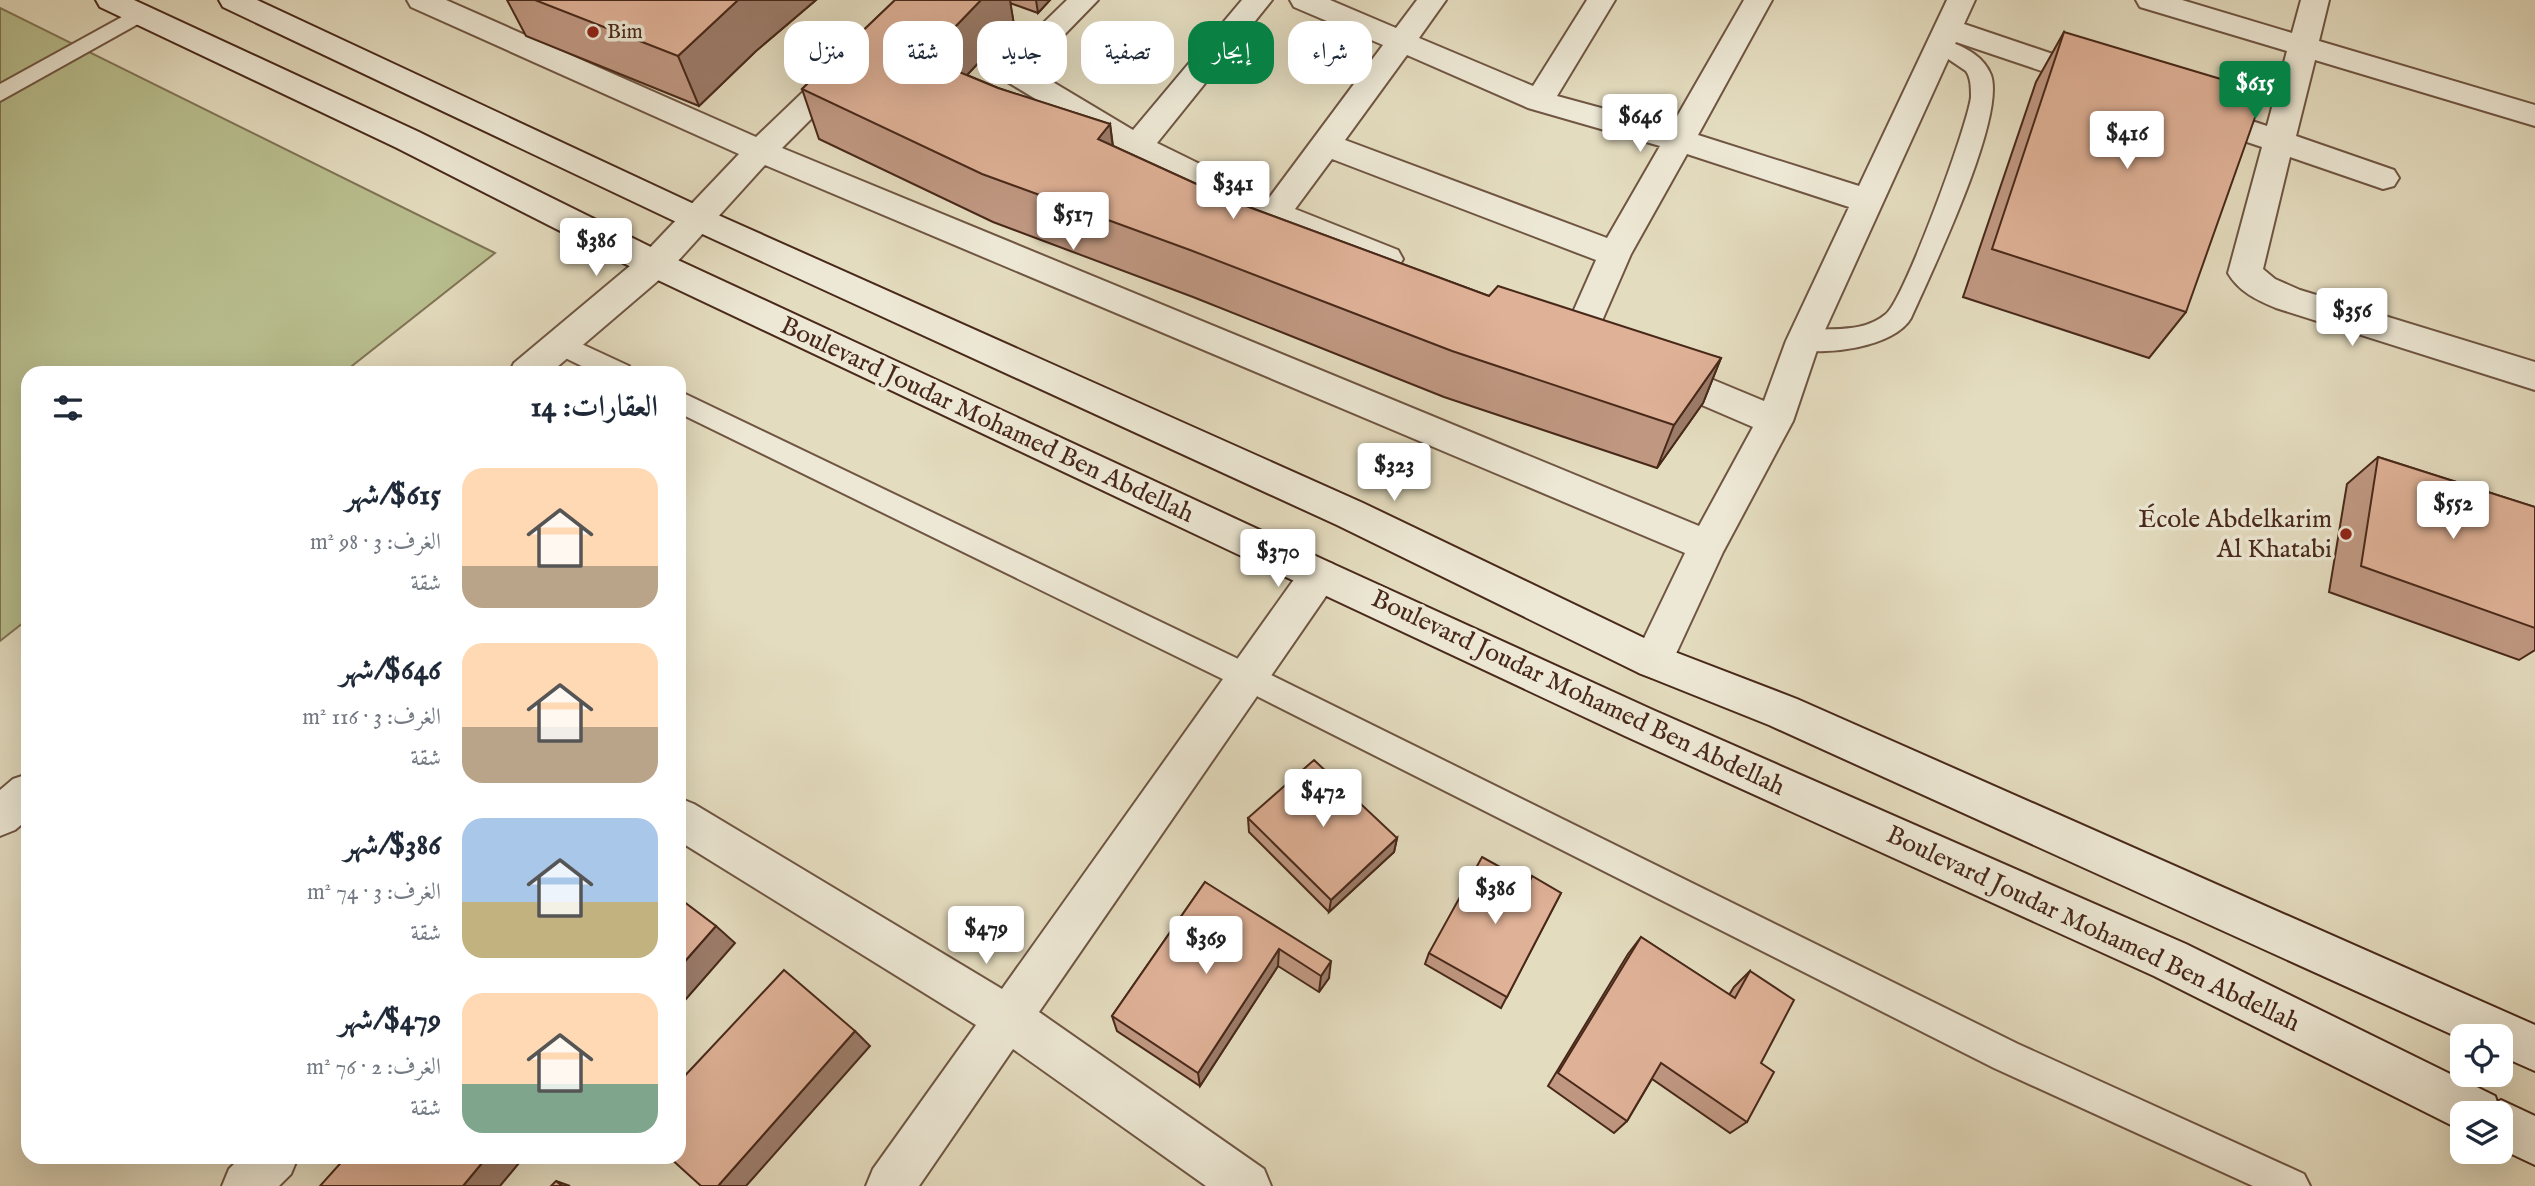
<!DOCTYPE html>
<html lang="ar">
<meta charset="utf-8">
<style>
body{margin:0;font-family:"IM FELL English",Amiri,serif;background:#f6f6f7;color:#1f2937;direction:rtl;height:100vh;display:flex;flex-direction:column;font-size:26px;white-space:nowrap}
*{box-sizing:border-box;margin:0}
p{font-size:23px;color:#747a83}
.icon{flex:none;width:38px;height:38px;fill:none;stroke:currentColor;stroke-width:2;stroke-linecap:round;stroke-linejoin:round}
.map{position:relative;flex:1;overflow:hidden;direction:ltr}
.sheet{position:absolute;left:21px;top:366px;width:665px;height:798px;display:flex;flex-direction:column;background:#fff;border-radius:21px;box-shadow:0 7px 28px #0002;direction:rtl}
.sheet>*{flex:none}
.banner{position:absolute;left:707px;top:21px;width:665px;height:63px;direction:rtl;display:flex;gap:14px}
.tools{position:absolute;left:2450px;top:1024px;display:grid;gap:14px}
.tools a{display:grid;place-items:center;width:63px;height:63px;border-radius:14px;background:#fff;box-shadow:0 7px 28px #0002;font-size:35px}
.price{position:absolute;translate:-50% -60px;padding:0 16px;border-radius:7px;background:#fff;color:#222;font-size:23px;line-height:46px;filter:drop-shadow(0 2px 4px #0008)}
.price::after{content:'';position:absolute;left:50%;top:42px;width:21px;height:16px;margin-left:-10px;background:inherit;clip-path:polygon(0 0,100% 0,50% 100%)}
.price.active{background:#0b8043;color:#fff}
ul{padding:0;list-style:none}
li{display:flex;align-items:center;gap:21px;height:175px;padding:0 28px}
li span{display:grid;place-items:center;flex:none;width:196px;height:140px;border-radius:21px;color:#555}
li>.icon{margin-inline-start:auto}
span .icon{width:84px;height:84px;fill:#fffc;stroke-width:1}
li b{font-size:30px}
h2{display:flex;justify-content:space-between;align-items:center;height:84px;padding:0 28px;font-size:30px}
.pill{padding:0 24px;border-radius:21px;background:#fff;box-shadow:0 7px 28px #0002;font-size:24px;line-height:63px}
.pill.active{background:#0b8043;color:#fff}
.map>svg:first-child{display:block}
.green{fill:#b9bf8f;stroke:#807454;stroke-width:2}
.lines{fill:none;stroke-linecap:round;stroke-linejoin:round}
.lane-casing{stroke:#6f5542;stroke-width:4}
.street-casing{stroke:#6f5542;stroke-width:4}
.secondary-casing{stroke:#482819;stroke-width:4}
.lane{fill:#ede8d5;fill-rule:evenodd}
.street{fill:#ede8d5;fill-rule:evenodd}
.secondary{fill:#ede8d5;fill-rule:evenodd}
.wall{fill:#c09882;stroke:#482819;stroke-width:2}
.shaded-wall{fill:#9c7c6a;stroke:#482819;stroke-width:2}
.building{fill:#dfb197;stroke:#482819;stroke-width:2}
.poi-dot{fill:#8f2418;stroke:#ede8d5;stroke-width:2.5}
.labels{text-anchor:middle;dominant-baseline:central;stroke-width:7;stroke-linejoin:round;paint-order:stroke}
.far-poi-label{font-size:21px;fill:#482819;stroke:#ede8d5;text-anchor:start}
.street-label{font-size:26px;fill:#482819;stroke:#ede8d5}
.poi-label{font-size:26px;fill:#482819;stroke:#ede8d5;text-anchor:end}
</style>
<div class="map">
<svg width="2535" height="1186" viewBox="0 0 2535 1186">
<rect width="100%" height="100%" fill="#e4dcbf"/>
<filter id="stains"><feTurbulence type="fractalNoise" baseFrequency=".00286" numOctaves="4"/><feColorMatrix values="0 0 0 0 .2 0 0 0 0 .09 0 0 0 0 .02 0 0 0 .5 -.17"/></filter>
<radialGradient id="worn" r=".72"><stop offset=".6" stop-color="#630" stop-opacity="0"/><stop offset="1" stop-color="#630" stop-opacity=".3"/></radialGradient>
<polygon class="green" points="0,8 495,253 343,373 28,373 28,619 0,641"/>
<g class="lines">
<g class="lane-casing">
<g id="lane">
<polygon points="140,7 151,14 147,19 0,101 0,84"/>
<path d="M 1940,39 C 1959,44 1983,54 1991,75 C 2006,118 1931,273 1911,318 C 1895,347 1823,357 1794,348 L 1790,341 L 1794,334 C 1825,324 1858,337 1886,314 C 1904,300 1968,125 1971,97 C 1971,88 1971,78 1966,71 L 1929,46 Z"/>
<polygon points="560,334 629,366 633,373 596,373 551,351 547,344 551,337"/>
<polygon points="679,391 1257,668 2018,1044 2304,1174 2310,1186 2253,1186 1994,1068 1237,686 679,413"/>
</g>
</g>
<g class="street-casing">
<g id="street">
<path d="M 407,0 L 446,0 L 756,137 L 899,0 L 930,0 L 782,148 L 1699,526 L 1753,427 L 1646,381 L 1641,371 L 1646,361 L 1658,357 L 1764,401 L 1786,341 L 1849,207 L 1687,154 L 1631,254 L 1591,346 L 1579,350 L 1567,346 L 1562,337 L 1596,260 L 1332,159 L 1295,209 L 1398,250 L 1403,259 L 1398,268 L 1386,271 L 1374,268 L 1263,222 L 1126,154 L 1001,78 L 997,71 L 1001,64 L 1067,0 L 1098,0 L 1031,69 L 1133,130 L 1242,0 L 1272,0 L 1157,143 L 1269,198 L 1383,45 L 1294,7 L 1290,0 L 1330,0 L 1396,28 L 1417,0 L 1446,0 L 1419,38 L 1533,86 L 1587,0 L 1615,0 L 1557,96 L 1671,127 L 1744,0 L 1772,0 L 1698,135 L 1859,186 L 1947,0 L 1975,0 L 1964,24 L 2106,72 L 2110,79 L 2106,86 L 2095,89 L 1956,42 L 1820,341 L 1793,421 L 1723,552 L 1667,673 L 1653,678 L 1639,673 L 1633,661 L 1685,553 L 765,165 L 667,273 L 550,373 L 509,373 L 514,363 L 643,255 L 739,154 L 411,7 ZM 1407,55 L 1528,108 L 1660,146 L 1607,238 L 1345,140 Z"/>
<path d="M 2136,0 L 2182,0 L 2292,33 L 2301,0 L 2329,0 L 2319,41 L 2535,105 L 2535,126 L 2315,60 L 2296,136 L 2394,170 L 2399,178 L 2394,186 L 2383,189 L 2290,157 L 2263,269 L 2275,279 L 2300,290 L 2535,362 L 2535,390 L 2276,308 C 2257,300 2239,292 2228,273 L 2262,147 L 2244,141 L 2240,133 L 2244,125 L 2255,122 L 2267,126 L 2287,51 L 2140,7 Z"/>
<polygon points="1319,559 1333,564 1338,575 1333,586 1039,1012 1264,1169 1271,1186 1206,1186 1013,1049 919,1186 866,1186 873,1169 976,1025 679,841 679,798 694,804 1002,989 1305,564"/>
<polygon points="28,774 28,819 15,830 0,836 0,790 13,779"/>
<polygon points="241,1157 298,1157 291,1174 279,1186 222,1186 229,1169"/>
</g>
</g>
<g class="secondary-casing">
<g id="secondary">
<polygon points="96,0 134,0 419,132 667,255 1333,564 1653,710 2186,944 2495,1096 2497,1102 2501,1100 2535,1116 2535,1165 2501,1149 2501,1113 2462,1113 2461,1130 2154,976 1625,736 1305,586 643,273 397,148 100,7"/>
<polygon points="219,0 257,0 709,211 1363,503 1667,649 1797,699 2535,1025 2535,1071 2501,1056 2501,1036 2462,1036 2462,1039 1769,725 1639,673 1337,525 687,227 223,7"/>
</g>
</g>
<use href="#lane" class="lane"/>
<use href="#street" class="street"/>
<use href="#secondary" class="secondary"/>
</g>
<g class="wall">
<polygon points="507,0 816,0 756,51 699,106 526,36"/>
<polygon points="895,0 1050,0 1038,13 1010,3 1014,25 967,75 998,88 1110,124 1113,146 1238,203 1489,296 1721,358 1703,403 1657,468 1444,397 1193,297 993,222 819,139 802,89"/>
<polygon points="2064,32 2186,312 2149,358 1963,297 2036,82"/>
<polygon points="2378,457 2535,507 2535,650 2519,660 2329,592 2347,484"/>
<polygon points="1248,818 1397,838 1394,852 1329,912 1249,832"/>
<polygon points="1205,882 1329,978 1319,992 1278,966 1200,1086 1117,1031 1112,1016"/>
<polygon points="1529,883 1561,893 1501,1008 1425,964 1429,953"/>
<polygon points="1641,937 1729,995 1734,987 1750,971 1761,1063 1747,1122 1730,1133 1652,1079 1627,1121 1614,1133 1548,1086 1628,954"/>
</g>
<g class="shaded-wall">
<polygon points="738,0 816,0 756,51 699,106 678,56"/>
<polygon points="981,0 1010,0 1014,25 937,107 925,58"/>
<polygon points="1036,0 1050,0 1038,13"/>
<polygon points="1110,124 1116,173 1098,139"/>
<polygon points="1721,358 1703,403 1657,468 1674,425"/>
<polygon points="1397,838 1394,852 1329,912 1331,900"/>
<polygon points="716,926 735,943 679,1007 679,968"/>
<polygon points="1279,949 1278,966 1200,1086 1198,1073"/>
<polygon points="1331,961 1329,978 1319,992 1321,976"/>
<polygon points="855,1031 870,1046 746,1186 718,1186"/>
<polygon points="487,1157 524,1157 500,1186 463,1186"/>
<polygon points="556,1181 570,1186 562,1186"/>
</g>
<g class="building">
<polygon points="535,0 738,0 678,56"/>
<polygon points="895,0 981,0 925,58 998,88 1110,124 1098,139 1238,203 1489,296 1498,286 1721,358 1674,425 1452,351 1190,250 982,174 802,89"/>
<polygon points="2064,32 2264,92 2186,312 1992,249"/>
<polygon points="2378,457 2535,507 2535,628 2361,566"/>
<polygon points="1314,760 1397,838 1331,900 1248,818"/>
<polygon points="1482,857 1529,883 1532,876 1561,893 1507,997 1429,953"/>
<polygon points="1205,882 1331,961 1321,976 1279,949 1198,1073 1112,1016"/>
<polygon points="679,898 716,926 679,968"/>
<polygon points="1641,937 1735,998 1750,971 1794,1000 1761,1063 1774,1072 1747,1122 1661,1063 1627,1121 1558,1073"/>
<polygon points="784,970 855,1031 718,1186 701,1186 669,1157 679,1157 679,1082"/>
<polygon points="346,1157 487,1157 463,1186 320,1186"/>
<polygon points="556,1181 562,1186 551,1186"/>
</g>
<g class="poi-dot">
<circle cx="593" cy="32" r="7"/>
<circle cx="2346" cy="534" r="7"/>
</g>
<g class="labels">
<g class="far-poi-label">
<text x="607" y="32">Bim</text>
</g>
<g class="street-label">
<text transform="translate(987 420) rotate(25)">Boulevard Joudar Mohamed Ben Abdellah</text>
<text transform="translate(1578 693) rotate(25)">Boulevard Joudar Mohamed Ben Abdellah</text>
<text transform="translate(2093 929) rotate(25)">Boulevard Joudar Mohamed Ben Abdellah</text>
</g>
<g class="poi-label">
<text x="2332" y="519">École Abdelkarim<tspan x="2332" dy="30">Al Khatabi</tspan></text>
</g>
</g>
<rect width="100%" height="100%" filter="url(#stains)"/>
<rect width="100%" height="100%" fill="url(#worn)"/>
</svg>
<div class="tools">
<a><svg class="icon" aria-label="locate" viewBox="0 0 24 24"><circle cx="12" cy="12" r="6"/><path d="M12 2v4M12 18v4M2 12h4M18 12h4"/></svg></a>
<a><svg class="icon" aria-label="layers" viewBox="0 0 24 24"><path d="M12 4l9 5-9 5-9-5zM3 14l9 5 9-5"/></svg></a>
</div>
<b class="price active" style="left:2255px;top:121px">$615</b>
<b class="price" style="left:1640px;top:154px">$646</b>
<b class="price" style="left:2127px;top:171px">$416</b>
<b class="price" style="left:1233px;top:221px">$341</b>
<b class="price" style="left:1073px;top:252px">$517</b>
<b class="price" style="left:596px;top:278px">$386</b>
<b class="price" style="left:2352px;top:348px">$356</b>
<b class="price" style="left:1394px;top:503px">$323</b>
<b class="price" style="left:2453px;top:541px">$552</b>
<b class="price" style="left:1278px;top:589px">$370</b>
<b class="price" style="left:1323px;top:829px">$472</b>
<b class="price" style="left:1495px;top:926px">$386</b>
<b class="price" style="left:986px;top:966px">$479</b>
<b class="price" style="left:1206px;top:976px">$369</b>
<div class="banner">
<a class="pill">شراء</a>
<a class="pill active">إيجار</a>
<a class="pill">تصفية</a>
<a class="pill">جديد</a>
<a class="pill">شقة</a>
<a class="pill">منزل</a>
</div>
<section class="sheet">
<h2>العقارات: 14<svg class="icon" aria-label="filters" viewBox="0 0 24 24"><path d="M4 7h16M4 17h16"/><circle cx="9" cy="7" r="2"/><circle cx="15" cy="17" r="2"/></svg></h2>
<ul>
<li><span style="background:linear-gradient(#ffd9b3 70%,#b9a48a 0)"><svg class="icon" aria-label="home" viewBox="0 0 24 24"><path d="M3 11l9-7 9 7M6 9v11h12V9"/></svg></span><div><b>$615/شهر</b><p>الغرف: 3 · 98 m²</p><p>شقة</p></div></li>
<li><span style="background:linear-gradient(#ffd9b3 60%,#b9a48a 0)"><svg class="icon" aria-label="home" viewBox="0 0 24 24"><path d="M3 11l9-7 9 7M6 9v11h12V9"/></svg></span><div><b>$646/شهر</b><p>الغرف: 3 · 116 m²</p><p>شقة</p></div></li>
<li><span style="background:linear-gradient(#a9c7e8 60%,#c2b280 0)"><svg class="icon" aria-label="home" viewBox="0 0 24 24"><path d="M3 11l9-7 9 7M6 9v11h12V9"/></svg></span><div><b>$386/شهر</b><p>الغرف: 3 · 74 m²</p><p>شقة</p></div></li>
<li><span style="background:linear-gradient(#ffd9b3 65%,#7fa58c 0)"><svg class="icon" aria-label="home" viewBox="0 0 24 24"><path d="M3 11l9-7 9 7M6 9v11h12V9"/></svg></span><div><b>$479/شهر</b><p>الغرف: 2 · 76 m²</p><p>شقة</p></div></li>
</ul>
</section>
</div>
